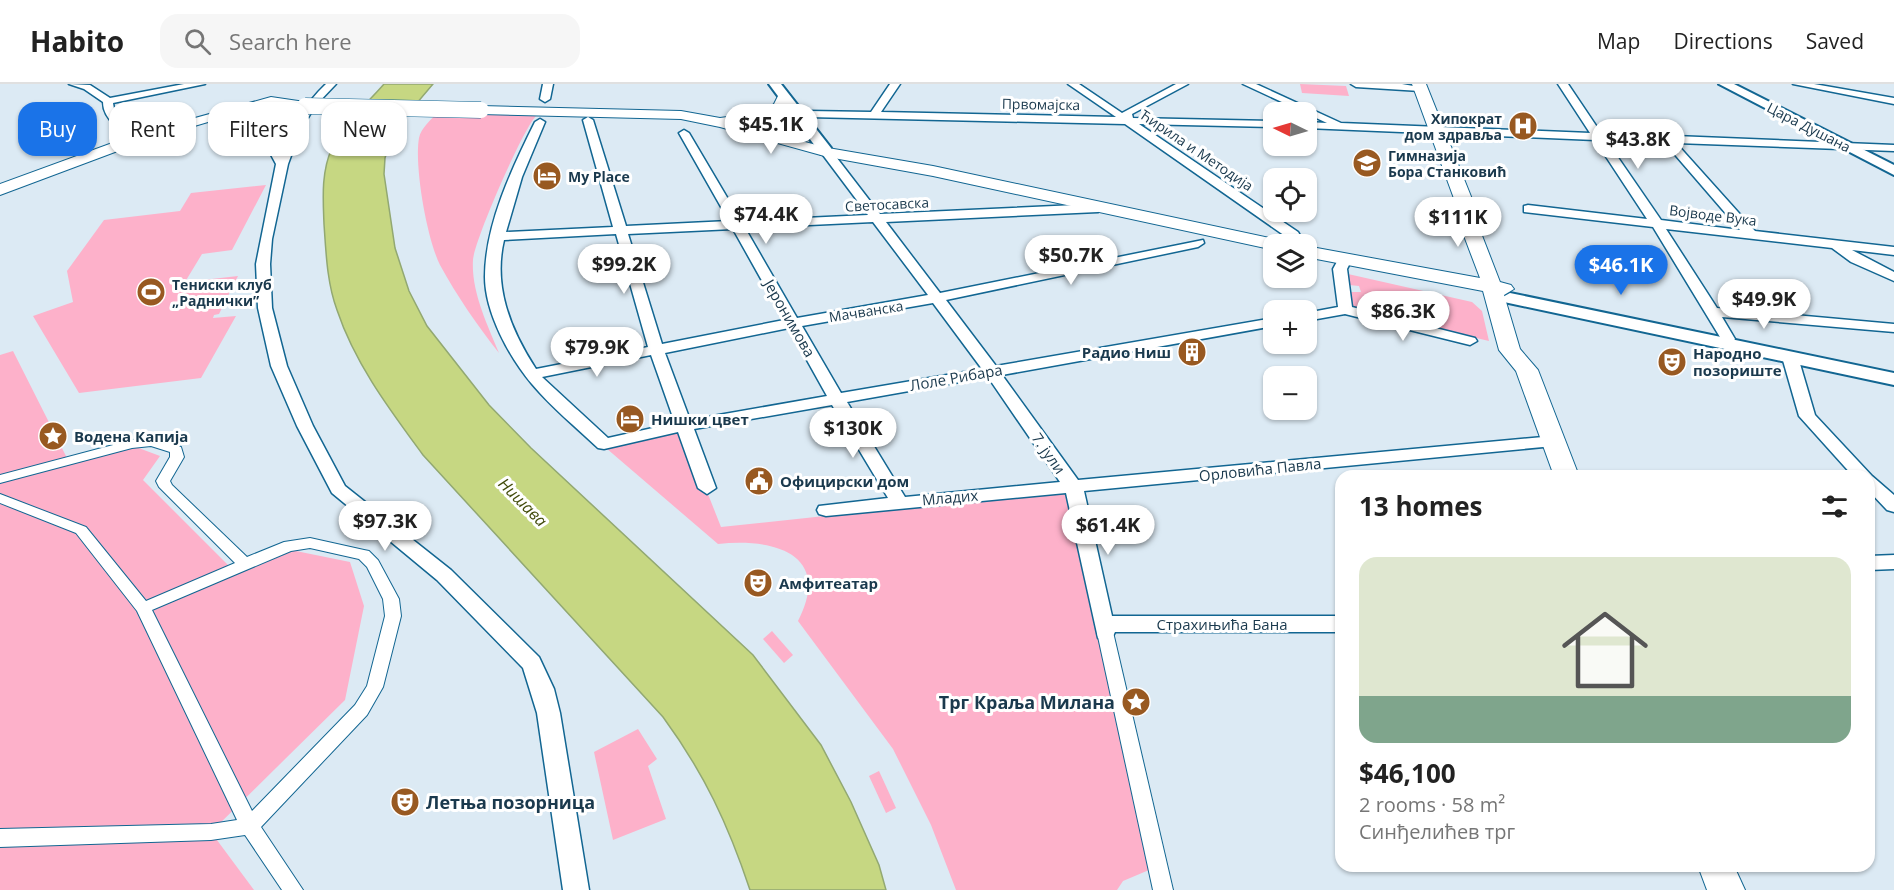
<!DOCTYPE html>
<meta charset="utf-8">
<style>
body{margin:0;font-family:"Open Sans",sans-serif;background:#f6f6f6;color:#222;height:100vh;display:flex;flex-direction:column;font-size:22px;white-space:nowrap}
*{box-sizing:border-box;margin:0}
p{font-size:20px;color:#767676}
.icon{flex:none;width:33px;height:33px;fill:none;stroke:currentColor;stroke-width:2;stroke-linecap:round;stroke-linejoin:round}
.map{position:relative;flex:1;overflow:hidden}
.panel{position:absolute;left:1335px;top:386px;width:540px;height:402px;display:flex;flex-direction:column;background:#fff;border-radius:18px;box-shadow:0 2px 4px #0004}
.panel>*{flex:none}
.banner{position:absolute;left:18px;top:18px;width:570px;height:54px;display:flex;gap:12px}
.needle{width:39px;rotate:275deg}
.tools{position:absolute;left:1263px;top:18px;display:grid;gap:12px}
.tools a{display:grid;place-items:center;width:54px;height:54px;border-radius:12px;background:#fff;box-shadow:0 2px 4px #0004;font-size:30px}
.price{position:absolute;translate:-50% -51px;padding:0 14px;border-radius:21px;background:#fff;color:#222;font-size:20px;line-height:39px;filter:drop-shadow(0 2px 3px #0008)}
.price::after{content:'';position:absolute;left:50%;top:36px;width:18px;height:14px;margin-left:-9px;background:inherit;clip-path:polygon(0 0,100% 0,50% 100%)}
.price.selected{background:#1a73e8;color:#fff}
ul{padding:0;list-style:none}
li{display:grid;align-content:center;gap:12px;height:318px;padding:0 24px}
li+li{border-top:2px solid #e0e0e0}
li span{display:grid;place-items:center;height:186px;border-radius:18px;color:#555}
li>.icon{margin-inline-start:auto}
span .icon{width:108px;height:108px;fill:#fffc;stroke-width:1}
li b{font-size:26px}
h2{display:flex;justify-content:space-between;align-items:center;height:72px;padding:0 24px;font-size:26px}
.tag{padding:0 21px;border-radius:18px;background:#fff;box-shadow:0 2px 4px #0004;font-size:21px;line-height:54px}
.tag.selected{background:#1a73e8;color:#fff}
header{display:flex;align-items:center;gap:36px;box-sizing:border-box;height:84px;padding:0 30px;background:#fff;border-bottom:2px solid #e0e0e0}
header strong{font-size:28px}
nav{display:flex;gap:33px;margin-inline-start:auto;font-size:21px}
.search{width:420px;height:54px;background:#f6f6f6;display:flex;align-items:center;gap:15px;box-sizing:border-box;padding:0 21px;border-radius:18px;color:#767676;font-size:22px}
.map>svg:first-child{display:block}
.green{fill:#fdb1ca}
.water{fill:#c6d782;stroke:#92a872;stroke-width:1.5}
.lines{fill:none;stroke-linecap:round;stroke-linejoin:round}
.pedestrian-casing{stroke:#126692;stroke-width:2}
.minor-casing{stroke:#126692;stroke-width:3}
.tertiary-casing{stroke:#126692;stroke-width:4}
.secondary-casing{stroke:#126692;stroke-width:2}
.pedestrian{fill:#fff;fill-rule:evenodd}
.minor{fill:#fff;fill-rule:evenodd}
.tertiary{fill:#fff;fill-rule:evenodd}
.secondary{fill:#fff;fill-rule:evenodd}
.secondary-bridge-casing{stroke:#126692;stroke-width:17;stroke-linecap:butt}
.secondary-bridge{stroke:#fff;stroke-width:16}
.labels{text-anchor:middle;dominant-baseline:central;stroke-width:6;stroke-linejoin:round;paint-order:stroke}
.far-street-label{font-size:14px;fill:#1a394d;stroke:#fff}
.far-poi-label{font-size:14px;font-weight:bold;fill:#1a394d;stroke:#fff;text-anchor:start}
.street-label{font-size:15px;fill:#1a394d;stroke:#fff}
.poi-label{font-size:15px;font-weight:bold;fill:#1a394d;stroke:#fff;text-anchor:start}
.water-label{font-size:16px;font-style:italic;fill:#424c0c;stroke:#fff}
.near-poi-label{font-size:18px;font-weight:bold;fill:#1a394d;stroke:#fff;text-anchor:end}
</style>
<header>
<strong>Habito</strong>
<div class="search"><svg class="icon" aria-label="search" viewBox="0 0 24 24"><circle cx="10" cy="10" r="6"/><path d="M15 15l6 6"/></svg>Search here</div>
<nav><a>Map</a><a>Directions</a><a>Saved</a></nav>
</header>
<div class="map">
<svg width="1894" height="806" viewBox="0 0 1894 806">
<rect width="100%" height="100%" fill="#dceaf4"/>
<g class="green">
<polygon points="1300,0 1346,2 1349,12 1302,9"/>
<path d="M 438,28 L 536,32 C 523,45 474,157 473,176 C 471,207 487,240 499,269 C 477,241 457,212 440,181 C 427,155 414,82 419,54 C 421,44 431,36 438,28 Z"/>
<polygon points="266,101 232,166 202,170 185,198 238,192 219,230 214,231 213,234 236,232 201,294 79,309 33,232 73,218 67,187 104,136 180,127 191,109"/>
<polygon points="1348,190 1472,218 1482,227 1489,257 1354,225 1350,208 1361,208 1359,202 1349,201"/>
<polygon points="13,267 70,380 136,363 160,372 143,396 237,490 291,466 350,478 364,522 345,616 211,748 254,806 0,806 0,271"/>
<path d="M 683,347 L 721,443 L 1068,406 L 1149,786 L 1123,797 L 1117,806 L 956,806 L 931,741 L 893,665 L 798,537 C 833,469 773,454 718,460 L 606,364 Z"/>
<polygon points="772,547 793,571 784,579 763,555"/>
<polygon points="638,645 657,675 648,682 666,735 613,756 594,668"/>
<polygon points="879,687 896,724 886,729 869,692"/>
</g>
<path class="water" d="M 384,0 L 433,0 L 394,46 L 385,74 L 384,90 L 395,164 L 409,207 L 427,242 L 489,321 L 531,364 L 753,571 L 821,661 L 851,718 L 879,781 L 886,806 L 750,806 C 728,740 704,689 663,633 L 423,371 C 390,326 355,280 337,226 C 327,199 326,169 324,140 C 323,115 321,88 332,64 C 343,39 367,20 384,0 Z"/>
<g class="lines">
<g class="pedestrian-casing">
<g id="pedestrian">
<path d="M 152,354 L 181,363 L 184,373 L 170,397 L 172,401 L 247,473 L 284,458 L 310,454 L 364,466 L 369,467 L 378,476 L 399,515 L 401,532 L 383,603 L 367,631 L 261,743 L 303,806 L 282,806 L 245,751 L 211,756 L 0,763 L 0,745 L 211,740 L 237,736 L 137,527 L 76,449 L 0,419 L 0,410 L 86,443 L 146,517 L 235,479 L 159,403 L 156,397 L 170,373 L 170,368 L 151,362 L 132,364 L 0,399 L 0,391 L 132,356 ZM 310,464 L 359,475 L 367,483 L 383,515 L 385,532 L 367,602 L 355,621 L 252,727 L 152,526 L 291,467 Z"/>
<polygon points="1105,542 1111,544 1113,548 1173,806 1153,806 1097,548 1099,544"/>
</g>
</g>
<g class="minor-casing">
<g id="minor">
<path d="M 69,0 L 90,1 L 110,14 L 184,0 L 205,0 L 113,19 L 115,31 L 146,51 L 146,55 L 142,56 C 125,51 103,37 103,18 L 84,5 Z"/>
<path d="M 326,0 L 336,0 L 315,22 L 300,47 L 288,80 L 272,155 L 270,180 L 272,224 L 287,282 L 313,342 L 345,402 L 451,486 L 539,573 L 554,605 L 560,629 L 589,806 L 563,806 L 537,629 L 523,584 L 437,496 L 332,409 L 297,342 L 271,282 L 258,224 L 256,180 L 276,80 L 255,41 L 241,33 L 246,30 L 263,37 L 281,68 C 292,42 305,20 326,0 Z"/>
<polygon points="543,0 553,0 550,15 545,18 540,15"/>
<polygon points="890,0 900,0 881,28 1116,33 1068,0 1079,0 1122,29 1176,0 1188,0 1132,30 1133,34 1274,37 1274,43 1139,40 1298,148 1305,160 1293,160 1288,154 1125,40 808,33 803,30 808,27 871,28"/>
<path d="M 1243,0 L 1256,0 L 1341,39 L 1590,49 L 1558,0 L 1568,0 L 1601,49 L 1894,61 L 1894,67 L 1676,59 L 1755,147 L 1894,163 L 1894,171 L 1852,166 L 1894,188 L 1894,197 L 1851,178 L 1832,164 L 1666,145 L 1717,224 L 1894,240 L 1894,248 L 1722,233 L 1735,255 L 1733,258 L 1723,258 L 1653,143 L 1524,128 L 1524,122 L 1528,121 L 1647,135 L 1595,56 L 1306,44 L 1306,38 L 1327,39 ZM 1606,56 L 1664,58 L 1740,146 L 1661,136 Z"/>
<polygon points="1351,0 1402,0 1425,4 1420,7 1356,3"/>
<polygon points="1793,0 1814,0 1894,14 1894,20"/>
<path d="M 588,33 L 593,36 L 626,142 L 729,137 L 679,49 L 684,46 L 689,49 L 741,137 L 868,131 L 820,67 L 826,64 L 830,65 L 880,130 L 1098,120 L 1104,124 L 1098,128 L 886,138 L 940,209 L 1203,156 L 1204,159 L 1198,163 L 946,216 L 996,282 L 1274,234 L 1274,242 L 1002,291 L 1078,396 L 1554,352 L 1563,357 L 1554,362 L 1084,407 L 1112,532 L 1341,532 L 1341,548 L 1115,548 L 1112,554 L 1105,556 L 1098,554 L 1066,409 L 826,432 L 819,430 L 817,426 L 819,422 L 888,414 L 832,321 L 694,345 L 716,404 L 707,410 L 698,404 L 678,348 L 604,365 L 598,364 C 576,343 552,324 532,300 C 510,274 485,229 485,193 C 485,141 512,84 535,38 L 540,35 L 545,38 L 522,93 L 506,148 L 613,143 L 583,36 ZM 873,138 L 928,211 L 797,234 L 745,144 ZM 733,145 L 784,236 L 662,260 L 628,150 ZM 616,150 L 648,263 L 536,285 C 510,245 493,202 504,156 ZM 933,219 L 982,285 L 841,309 L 802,242 ZM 789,244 L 827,312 L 690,336 L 665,269 ZM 651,271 L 675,339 L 608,354 L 542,293 ZM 988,293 L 1060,398 L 905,413 L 847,318 Z"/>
<polygon points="1344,173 1351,177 1347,185 1352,223 1475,254 1477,257 1470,261 1345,230 1306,237 1306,229 1338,223 1333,185 1339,174"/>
<polygon points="1790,268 1798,273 1815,331 1872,392 1894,411 1894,428 1887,426 1869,407 1869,392 1853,392 1799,332 1782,273"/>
<polygon points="1894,471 1894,485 1869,486 1869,472"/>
</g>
</g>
<g class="tertiary-casing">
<g id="tertiary">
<polygon points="769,0 781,0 831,64 831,70 821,70"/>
<polygon points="1719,0 1734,0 1894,81 1894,91"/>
<polygon points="1510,209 1894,289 1894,301 1504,218 1501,214"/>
</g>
</g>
<g class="secondary-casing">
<g id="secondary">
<polygon points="1412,0 1426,0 1474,120 1476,136 1500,198 1511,201 1514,205 1504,211 1520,265 1538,286 1579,392 1554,392 1516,287 1499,266 1483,207 1306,173 1306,162 1480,194 1458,136 1456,120"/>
<path d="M 784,9 L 791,13 C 784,34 767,38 746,40 L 748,43 L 828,64 L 933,82 L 1274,155 L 1283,160 L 1274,160 L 1274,166 L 933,92 L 828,73 L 720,43 L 681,35 L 481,30 L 474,26 L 481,22 L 681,27 L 720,34 L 764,28 L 774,20 L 779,10 Z"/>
<polygon points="271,13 305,18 312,22 305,26 271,21 252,25 147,56 0,111 0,100 137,50"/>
<polygon points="1698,782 1734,782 1745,806 1707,806"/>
</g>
</g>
<use href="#pedestrian" class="pedestrian"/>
<use href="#minor" class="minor"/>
<use href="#tertiary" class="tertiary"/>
<use href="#secondary" class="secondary"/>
<g class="secondary-bridge-casing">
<polyline id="secondary-bridge" points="305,22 481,26"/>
</g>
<use href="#secondary-bridge" class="secondary-bridge"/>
</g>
<defs>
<g id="hospital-disc" transform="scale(1.5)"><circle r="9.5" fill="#985921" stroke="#fff"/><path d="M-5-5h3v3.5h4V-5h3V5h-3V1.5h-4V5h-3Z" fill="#fff"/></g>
<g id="school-disc" transform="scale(1.5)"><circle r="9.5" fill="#985921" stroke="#fff"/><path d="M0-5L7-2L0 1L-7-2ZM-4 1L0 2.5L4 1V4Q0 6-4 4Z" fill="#fff"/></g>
<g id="hotel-disc" transform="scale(1.5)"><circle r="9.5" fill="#985921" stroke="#fff"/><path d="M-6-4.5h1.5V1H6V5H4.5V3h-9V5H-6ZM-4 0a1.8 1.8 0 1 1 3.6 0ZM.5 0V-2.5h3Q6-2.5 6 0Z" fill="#fff"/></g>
<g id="stadium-disc" transform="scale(1.5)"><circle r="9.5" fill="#985921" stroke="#fff"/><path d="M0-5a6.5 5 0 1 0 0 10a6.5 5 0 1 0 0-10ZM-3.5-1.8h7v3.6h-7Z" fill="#fff"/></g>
<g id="building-disc" transform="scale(1.5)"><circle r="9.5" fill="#985921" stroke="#fff"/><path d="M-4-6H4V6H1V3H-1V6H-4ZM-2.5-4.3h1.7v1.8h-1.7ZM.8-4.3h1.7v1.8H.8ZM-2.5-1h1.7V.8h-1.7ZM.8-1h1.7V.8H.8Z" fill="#fff"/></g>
<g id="theatre-disc" transform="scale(1.5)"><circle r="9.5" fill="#985921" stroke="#fff"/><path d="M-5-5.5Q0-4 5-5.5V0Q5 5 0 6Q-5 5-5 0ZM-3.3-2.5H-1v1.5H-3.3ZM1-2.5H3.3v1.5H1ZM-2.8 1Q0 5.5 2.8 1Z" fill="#fff"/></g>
<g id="sight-disc" transform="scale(1.5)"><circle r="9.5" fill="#985921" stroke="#fff"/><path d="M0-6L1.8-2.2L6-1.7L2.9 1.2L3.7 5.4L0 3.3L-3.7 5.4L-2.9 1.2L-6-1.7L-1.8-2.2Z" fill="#fff"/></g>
<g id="civic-disc" transform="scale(1.5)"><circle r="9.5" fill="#985921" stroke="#fff"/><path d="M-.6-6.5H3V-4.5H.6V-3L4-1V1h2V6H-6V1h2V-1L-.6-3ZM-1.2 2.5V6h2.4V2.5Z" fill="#fff"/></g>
</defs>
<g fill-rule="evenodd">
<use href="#hospital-disc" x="1523" y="42"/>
<use href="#school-disc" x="1367" y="79"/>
<use href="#hotel-disc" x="547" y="92"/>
<use href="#stadium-disc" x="151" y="208"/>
<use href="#building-disc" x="1192" y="268"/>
<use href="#theatre-disc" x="1672" y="278"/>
<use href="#hotel-disc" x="630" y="335"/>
<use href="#sight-disc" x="53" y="352"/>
<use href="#civic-disc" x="759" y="397"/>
<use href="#theatre-disc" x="758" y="499"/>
<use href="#sight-disc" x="1136" y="618"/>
<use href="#theatre-disc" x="405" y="718"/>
</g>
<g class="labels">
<g class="far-street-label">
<text transform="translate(1041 20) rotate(1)">Првомајска</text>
<text transform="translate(1809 43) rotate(27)">Цара Душана</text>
<text transform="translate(1197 66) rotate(34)">Ћирила и Методија</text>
<text transform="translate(887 120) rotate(-3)">Светосавска</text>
<text transform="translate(1713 131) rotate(7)">Војводе Вука</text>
<text transform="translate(866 227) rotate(-9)">Мачванска</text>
</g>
<g class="far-poi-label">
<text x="1502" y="34" text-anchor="end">Хипократ<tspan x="1502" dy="16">дом здравља</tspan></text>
<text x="1388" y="71">Гимназија<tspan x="1388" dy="16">Бора Станковић</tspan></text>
<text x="568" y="92">My Place</text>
<text x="172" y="200">Тениски клуб<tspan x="172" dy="16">„Раднички”</tspan></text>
</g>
<g class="street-label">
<text transform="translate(790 234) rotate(60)">Јеронимова</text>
<text transform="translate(956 293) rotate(-10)">Лоле Рибара</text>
<text transform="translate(1049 369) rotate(55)">7. јули</text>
<text transform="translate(1260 385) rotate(-6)">Орловића Павла</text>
<text transform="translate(950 413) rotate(-5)">Младих</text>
<text x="1222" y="540">Страхињића Бана</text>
</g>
<g class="poi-label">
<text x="1171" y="268" text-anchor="end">Радио Ниш</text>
<text x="1693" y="269">Народно<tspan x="1693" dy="17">позориште</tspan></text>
<text x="651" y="335">Нишки цвет</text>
<text x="74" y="352">Водена Капија</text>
<text x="780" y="397">Официрски дом</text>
<text x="779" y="499">Амфитеатар</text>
</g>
<g class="water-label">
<text transform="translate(523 418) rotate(45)">Нишава</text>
</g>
<g class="near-poi-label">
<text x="1115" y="618">Трг Краља Милана</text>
<text x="426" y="718" text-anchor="start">Летња позорница</text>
</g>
</g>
</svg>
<div class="tools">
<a><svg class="needle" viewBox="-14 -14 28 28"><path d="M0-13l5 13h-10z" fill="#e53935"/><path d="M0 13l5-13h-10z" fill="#767676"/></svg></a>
<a><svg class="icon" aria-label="locate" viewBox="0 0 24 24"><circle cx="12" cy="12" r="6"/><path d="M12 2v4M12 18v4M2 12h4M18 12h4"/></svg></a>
<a><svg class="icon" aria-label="layers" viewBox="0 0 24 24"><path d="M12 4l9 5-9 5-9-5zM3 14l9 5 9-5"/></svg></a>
<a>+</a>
<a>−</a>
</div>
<b class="price" style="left:771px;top:71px">$45.1K</b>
<b class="price" style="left:1638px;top:86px">$43.8K</b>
<b class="price" style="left:766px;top:161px">$74.4K</b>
<b class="price" style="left:1458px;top:164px">$111K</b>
<b class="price" style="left:1071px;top:202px">$50.7K</b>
<b class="price" style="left:624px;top:211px">$99.2K</b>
<b class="price selected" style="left:1621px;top:212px">$46.1K</b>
<b class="price" style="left:1764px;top:246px">$49.9K</b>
<b class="price" style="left:1403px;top:258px">$86.3K</b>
<b class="price" style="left:597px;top:294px">$79.9K</b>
<b class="price" style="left:853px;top:375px">$130K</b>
<b class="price" style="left:385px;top:468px">$97.3K</b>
<b class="price" style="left:1108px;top:472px">$61.4K</b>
<div class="banner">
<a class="tag selected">Buy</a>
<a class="tag">Rent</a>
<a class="tag">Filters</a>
<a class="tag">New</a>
</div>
<section class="panel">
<h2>13 homes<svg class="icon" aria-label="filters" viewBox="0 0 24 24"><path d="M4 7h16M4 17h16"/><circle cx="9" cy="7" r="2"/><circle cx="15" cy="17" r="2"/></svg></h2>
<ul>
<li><span style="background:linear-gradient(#dfe7d0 75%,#7fa58c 0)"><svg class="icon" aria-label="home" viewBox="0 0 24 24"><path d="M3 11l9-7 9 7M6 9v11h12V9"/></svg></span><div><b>$46,100</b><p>2 rooms · 58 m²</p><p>Синђелићев трг</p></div></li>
</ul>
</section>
</div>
